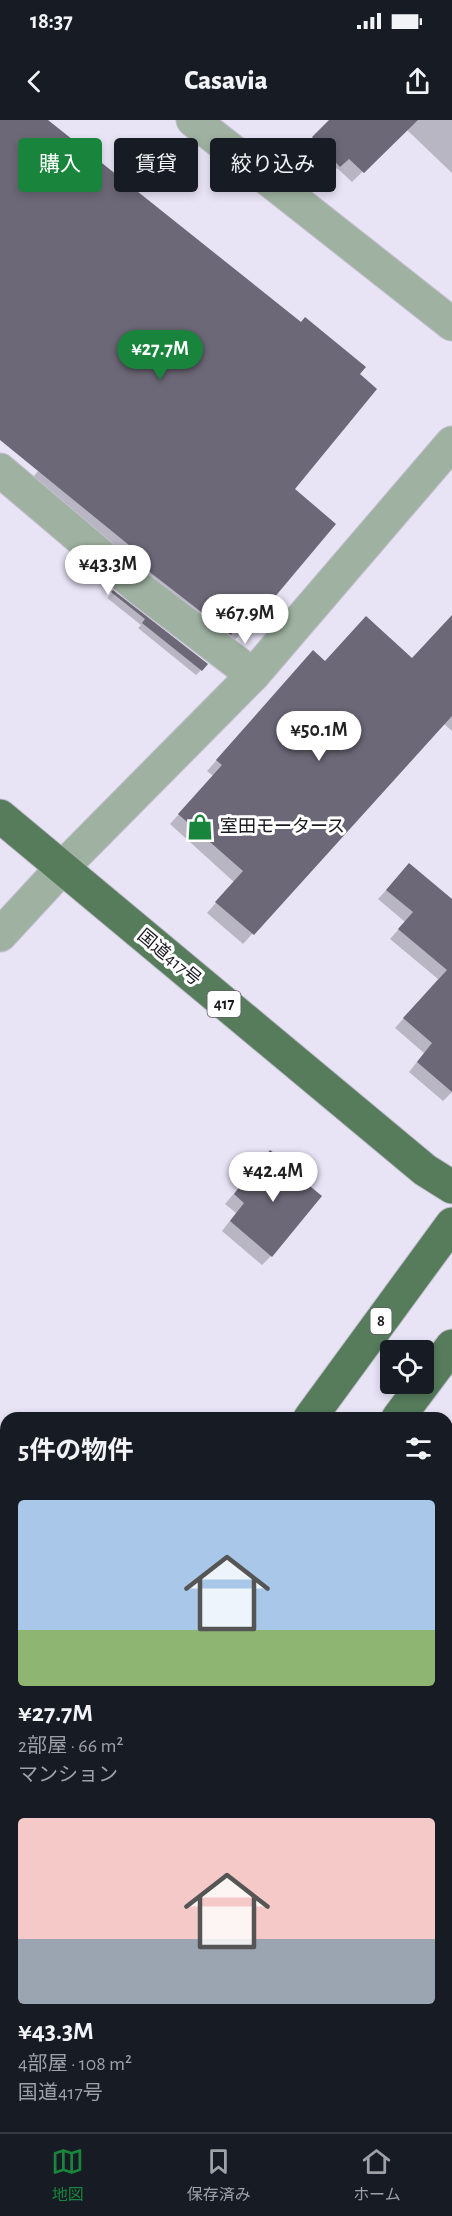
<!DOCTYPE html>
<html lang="ja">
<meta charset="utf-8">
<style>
body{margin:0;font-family:"Alegreya Sans","Noto Sans JP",sans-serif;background:#20242c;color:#f1f3f6;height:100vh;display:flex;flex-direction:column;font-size:22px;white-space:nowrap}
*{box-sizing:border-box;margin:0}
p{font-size:20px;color:#9ea1a6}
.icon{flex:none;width:33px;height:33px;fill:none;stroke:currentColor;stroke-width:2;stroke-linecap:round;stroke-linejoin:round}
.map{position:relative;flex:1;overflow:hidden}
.sheet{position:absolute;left:0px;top:1292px;width:453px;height:722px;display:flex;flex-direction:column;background:#171b24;border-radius:18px 18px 0 0;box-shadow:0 3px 9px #0003}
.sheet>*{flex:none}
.hud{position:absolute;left:18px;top:18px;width:417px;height:54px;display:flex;gap:12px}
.buttons{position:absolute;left:380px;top:1220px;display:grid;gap:12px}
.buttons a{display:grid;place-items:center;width:54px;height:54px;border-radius:6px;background:#171b24;box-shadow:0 3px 9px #0003;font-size:30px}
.price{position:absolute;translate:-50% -51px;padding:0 14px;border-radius:21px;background:#fff;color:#222;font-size:20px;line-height:39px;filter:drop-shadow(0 2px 3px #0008)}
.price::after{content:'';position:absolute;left:50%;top:36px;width:18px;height:14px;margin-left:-9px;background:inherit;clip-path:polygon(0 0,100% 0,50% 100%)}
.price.active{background:#19853c;color:#fff}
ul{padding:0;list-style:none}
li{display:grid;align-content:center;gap:12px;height:318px;padding:0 18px}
li span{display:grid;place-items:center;height:186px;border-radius:6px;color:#555}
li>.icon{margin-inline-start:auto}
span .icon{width:108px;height:108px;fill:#fffc;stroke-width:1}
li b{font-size:26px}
h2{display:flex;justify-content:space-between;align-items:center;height:72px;padding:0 18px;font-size:26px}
.tag{padding:0 21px;border-radius:6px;background:#171b24;box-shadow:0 3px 9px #0003;font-size:21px;line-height:54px}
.tag.active{background:#19853c;color:#fff}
.status{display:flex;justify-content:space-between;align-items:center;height:42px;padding:0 30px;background:#171b24;direction:ltr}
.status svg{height:16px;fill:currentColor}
header{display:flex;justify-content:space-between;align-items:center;height:78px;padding:0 18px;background:#171b24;font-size:27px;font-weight:800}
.tabs{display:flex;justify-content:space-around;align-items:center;height:84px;border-top:2px solid #363941;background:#171b24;font-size:16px;color:#9ea1a6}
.tabs a{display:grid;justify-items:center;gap:3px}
.tabs .active{color:#19853c}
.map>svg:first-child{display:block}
.shadow{fill:#0003}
.building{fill:#6c6877}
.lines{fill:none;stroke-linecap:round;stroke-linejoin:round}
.minor-casing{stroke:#c3bfcf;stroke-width:35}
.trunk-casing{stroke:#c3bfcf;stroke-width:35}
.minor{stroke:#9fb2a1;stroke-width:33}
.trunk{stroke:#567c5c;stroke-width:33}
.labels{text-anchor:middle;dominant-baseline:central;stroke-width:6;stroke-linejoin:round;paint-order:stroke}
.shield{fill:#fff;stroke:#5f5e62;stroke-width:1.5}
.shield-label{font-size:16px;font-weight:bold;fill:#1a191f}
.poi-label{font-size:18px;fill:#1a191f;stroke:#fff;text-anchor:start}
.street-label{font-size:18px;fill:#1a191f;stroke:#fff}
</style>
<div class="status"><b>18:37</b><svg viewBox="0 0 49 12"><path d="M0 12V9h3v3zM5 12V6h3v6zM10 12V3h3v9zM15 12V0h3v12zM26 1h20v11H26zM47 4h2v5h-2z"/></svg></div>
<header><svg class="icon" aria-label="back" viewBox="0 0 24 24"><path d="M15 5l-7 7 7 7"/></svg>Casavia<svg class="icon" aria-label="share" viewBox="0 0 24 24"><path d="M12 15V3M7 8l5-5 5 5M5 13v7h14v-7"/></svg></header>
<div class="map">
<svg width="452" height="2012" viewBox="0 0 452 2012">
<rect width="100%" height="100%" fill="#e8e4f6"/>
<g class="shadow">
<polygon points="0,0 46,0 293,369 334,404 229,527 28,363 55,331 0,308"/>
<polygon points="331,0 452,0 452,53 406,9 352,62 337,48 329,56 303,28"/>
<polygon points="113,472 206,544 201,550 196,555 138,508 141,505 107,478"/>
<polygon points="452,510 452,611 443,603 243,824 207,793 234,762 170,704 213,656 207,651 304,542 412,539"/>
<polygon points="409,745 452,781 452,972 443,981 409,952 424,933 395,908 438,859 390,819 405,802 378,779"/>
<polygon points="261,1041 271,1136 262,1145 222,1111 236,1093 225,1084"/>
<polygon points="447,1350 452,1354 452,1402 447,1408"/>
<polygon points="0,1358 6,1363 6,1456 0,1451"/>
<polygon points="5,1863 6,1974 0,1981 0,1868"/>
<polygon points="447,2003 452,2007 452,2012 286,2012 291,2007 447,2007"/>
</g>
<g class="building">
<polygon points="0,0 48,0 301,202 305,197 366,247 360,254 377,269 295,369 336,404 242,516 234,510 231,515 151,453 135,440 140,434 0,320"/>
<polygon points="329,0 418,0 364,53 349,39 340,47 312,17"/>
<polygon points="113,470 208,544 202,551 142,503 145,499 111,472"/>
<polygon points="452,495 452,596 254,815 215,782 243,751 178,694 222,645 216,640 313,530 325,541 366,496 412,538"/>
<polygon points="409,743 452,779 452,972 417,942 432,923 403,898 447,850 398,809 413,792 386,770"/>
<polygon points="270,1030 298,1051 295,1054 322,1076 272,1137 230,1101 244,1083 234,1074"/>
</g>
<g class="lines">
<g class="minor-casing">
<g id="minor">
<polyline points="193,0 452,204"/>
<polyline points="0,350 139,468 253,555"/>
<polyline points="0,815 61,749 253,555 452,323"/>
<polyline points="447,1481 452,1485"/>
<polyline points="447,1779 452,1773"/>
<polyline points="239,2012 243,2007"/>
</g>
</g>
<g class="trunk-casing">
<g id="trunk">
<polyline points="0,696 425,1050 452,1067"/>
<polyline points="310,1298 452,1104"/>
<polyline points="398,1298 452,1226"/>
<polyline points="0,1645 6,1638"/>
<polyline points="0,1721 6,1715"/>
</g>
</g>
<use href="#minor" class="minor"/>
<use href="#trunk" class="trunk"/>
</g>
<defs>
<g id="shop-bare" transform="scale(2.07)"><path d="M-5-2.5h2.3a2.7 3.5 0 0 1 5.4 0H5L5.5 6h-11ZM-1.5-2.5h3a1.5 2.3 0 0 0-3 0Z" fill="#19853c" stroke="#fff" stroke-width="2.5" paint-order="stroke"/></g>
</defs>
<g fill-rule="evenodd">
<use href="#shop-bare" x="200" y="707"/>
</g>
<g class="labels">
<g class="shield">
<rect x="207.5" y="871" width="33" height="26" rx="4.5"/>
<rect x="370.5" y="1188" width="21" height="26" rx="4.5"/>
</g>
<g class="shield-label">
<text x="224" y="884">417</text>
<text x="381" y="1201">8</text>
</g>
<g class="poi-label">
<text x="220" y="707">室田モータース</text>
</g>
<g class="street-label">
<text transform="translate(169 838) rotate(40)">国道417号</text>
</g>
</g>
</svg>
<div class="buttons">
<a><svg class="icon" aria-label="locate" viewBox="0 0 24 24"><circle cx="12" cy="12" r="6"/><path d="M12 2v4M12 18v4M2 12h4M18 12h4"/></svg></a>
</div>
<b class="price active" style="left:160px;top:261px">¥27.7M</b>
<b class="price" style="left:108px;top:476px">¥43.3M</b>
<b class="price" style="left:245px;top:525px">¥67.9M</b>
<b class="price" style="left:319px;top:642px">¥50.1M</b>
<b class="price" style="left:273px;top:1083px">¥42.4M</b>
<div class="hud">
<a class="tag active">購入</a>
<a class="tag">賃貸</a>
<a class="tag">絞り込み</a>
</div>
<section class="sheet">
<h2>5件の物件<svg class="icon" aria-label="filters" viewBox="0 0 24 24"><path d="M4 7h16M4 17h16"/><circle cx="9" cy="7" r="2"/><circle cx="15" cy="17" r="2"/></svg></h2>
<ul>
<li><span style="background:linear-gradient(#a9c7e8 70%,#8fb573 0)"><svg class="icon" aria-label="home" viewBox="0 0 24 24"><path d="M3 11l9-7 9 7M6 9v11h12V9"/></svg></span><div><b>¥27.7M</b><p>2部屋 · 66 m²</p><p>マンション</p></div></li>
<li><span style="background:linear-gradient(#f6c9c9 65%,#9aa5b1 0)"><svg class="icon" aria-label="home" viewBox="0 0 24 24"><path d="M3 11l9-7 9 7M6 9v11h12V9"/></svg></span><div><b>¥43.3M</b><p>4部屋 · 108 m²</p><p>国道417号</p></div></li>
</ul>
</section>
</div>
<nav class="tabs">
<a class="active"><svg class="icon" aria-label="map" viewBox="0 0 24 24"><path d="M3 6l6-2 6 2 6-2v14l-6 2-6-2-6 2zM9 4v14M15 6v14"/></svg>地図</a>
<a><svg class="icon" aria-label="saved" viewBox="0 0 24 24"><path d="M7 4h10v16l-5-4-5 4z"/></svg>保存済み</a>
<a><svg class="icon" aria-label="home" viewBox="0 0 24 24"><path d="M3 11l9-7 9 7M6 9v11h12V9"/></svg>ホーム</a>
</nav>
